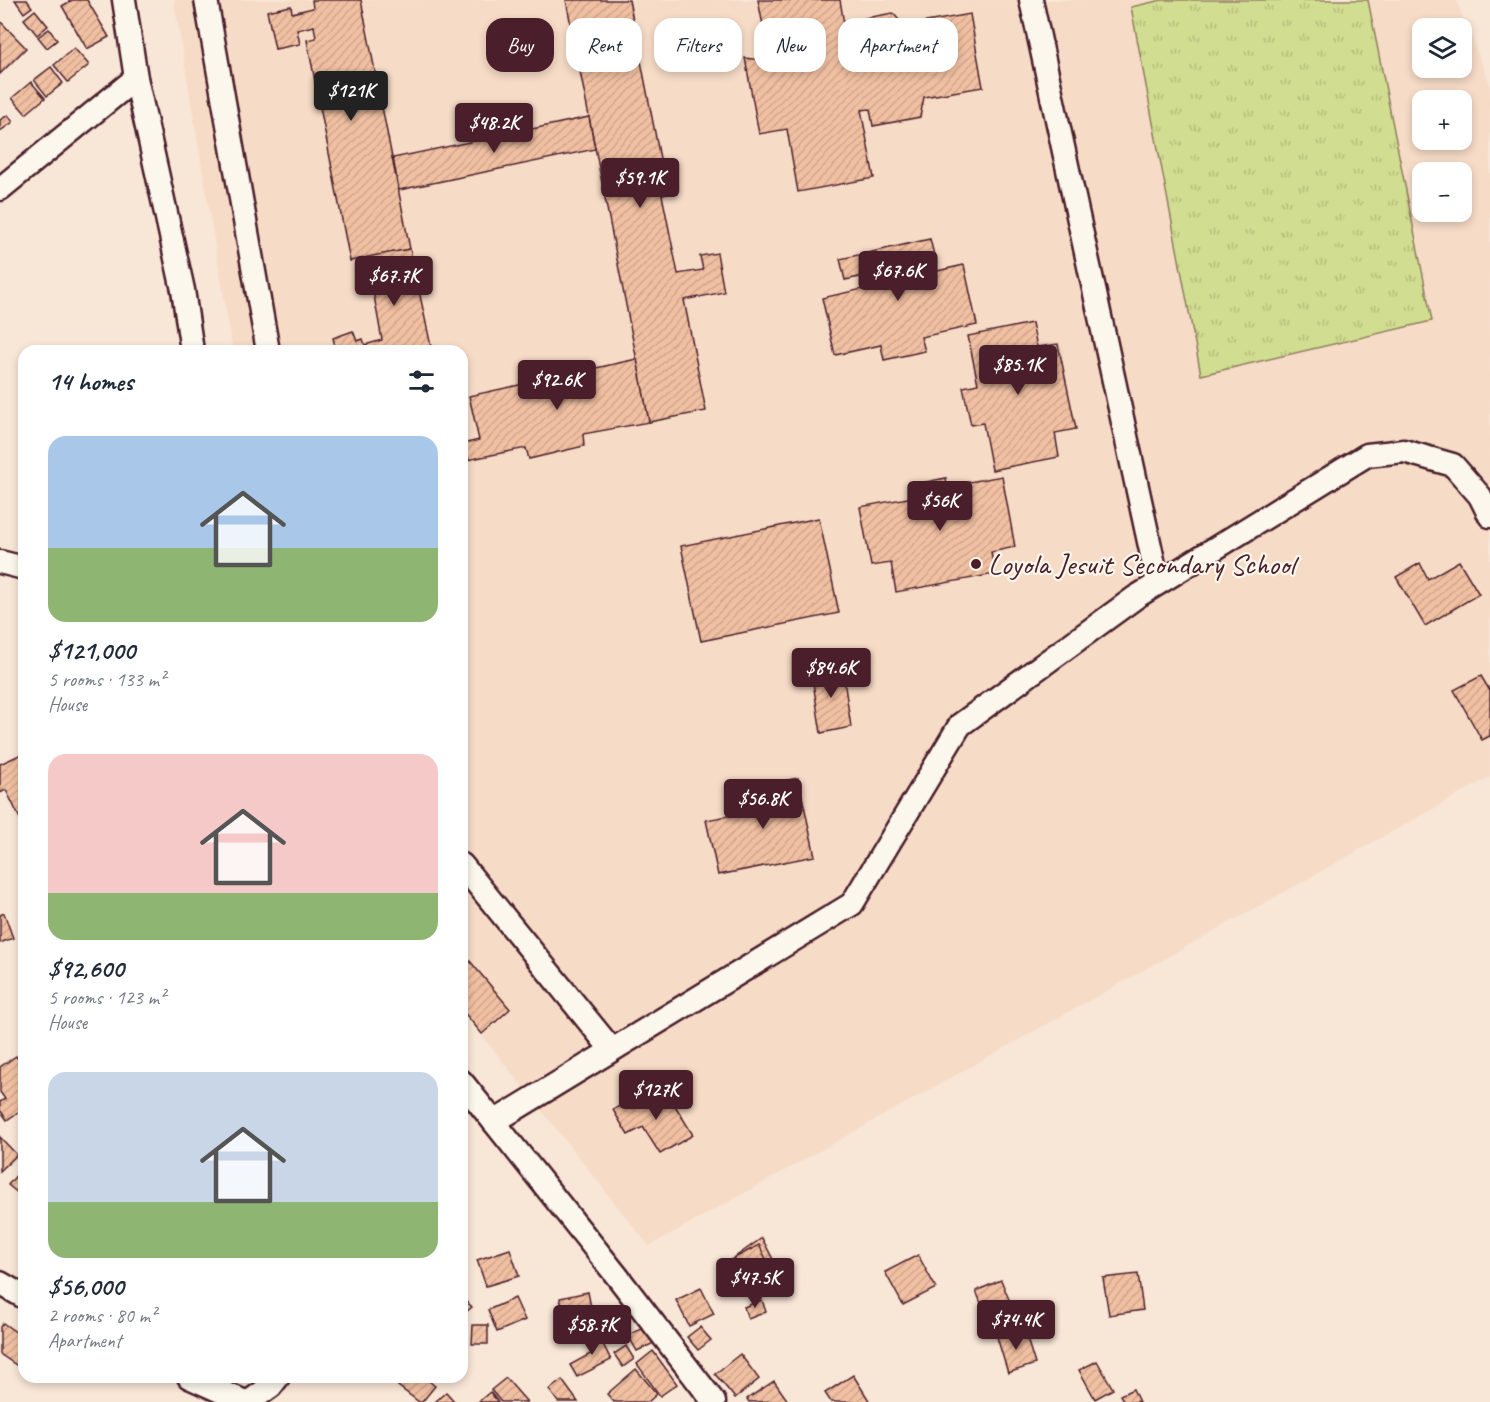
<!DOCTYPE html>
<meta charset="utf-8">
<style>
body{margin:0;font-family:Caveat,sans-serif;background:#f2f2f3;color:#1f2937;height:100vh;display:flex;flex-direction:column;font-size:22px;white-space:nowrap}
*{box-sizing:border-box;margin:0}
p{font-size:20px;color:#747a83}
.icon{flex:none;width:33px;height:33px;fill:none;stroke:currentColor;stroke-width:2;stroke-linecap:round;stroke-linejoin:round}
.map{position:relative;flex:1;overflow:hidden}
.details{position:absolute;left:18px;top:345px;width:450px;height:1038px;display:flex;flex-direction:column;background:#fff;border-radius:18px;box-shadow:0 3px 9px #0003}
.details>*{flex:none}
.top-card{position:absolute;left:486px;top:18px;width:570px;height:54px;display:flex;gap:12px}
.tools{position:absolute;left:1412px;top:18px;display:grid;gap:12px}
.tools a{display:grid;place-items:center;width:60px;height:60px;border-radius:12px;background:#fff;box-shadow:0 3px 9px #0003;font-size:30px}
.price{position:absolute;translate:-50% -51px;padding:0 14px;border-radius:6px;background:#4a1f2b;color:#fff;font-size:20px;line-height:39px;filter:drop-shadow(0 2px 3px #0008)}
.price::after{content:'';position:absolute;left:50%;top:36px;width:18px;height:14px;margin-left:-9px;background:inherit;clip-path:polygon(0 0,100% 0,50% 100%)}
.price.selected{background:#222;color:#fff}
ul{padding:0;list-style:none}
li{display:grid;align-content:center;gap:12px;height:318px;padding:0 30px}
li span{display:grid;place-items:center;height:186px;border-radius:18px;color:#555}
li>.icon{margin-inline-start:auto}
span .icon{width:108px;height:108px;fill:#fffc;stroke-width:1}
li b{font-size:26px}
h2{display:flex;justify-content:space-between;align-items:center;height:72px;padding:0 30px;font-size:26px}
.tag{padding:0 21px;border-radius:18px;background:#fff;box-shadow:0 3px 9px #0003;font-size:21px;line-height:54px}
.tag.selected{background:#4a1f2b;color:#fff}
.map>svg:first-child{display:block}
.built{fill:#f6dbc6;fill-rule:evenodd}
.park{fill:url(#park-tufts);stroke:#8e7e5e;stroke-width:1.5}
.building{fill:url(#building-hatch);stroke:#4a1f2b;stroke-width:1.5}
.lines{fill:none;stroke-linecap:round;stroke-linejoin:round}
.minor-casing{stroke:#4a1f2b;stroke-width:27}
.minor{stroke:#fbf7ec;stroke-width:22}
.poi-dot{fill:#4a1f2b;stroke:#fbf7ec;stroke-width:2}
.labels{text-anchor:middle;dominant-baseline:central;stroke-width:4.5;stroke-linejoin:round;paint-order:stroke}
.poi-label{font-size:30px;fill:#4a1f2b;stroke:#fbf7ec;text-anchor:start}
</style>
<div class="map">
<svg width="1490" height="1402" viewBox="0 0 1490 1402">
<defs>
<pattern id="park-tufts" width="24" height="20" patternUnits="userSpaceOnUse" patternTransform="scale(1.5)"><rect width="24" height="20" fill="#d1dd90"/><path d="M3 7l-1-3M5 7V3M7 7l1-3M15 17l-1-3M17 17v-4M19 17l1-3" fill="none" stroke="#b5bd7c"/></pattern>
<pattern id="building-hatch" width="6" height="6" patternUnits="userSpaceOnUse" patternTransform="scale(1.5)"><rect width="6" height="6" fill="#f1c0a2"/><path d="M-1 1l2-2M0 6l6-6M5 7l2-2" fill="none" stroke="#d0a58c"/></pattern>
</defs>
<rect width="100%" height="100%" fill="#f8e6d6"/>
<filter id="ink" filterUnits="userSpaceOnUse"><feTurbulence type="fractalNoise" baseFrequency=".0167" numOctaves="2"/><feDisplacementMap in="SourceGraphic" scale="12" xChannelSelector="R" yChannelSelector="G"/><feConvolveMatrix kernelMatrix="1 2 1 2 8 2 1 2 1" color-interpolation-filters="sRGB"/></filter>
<g filter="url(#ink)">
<path class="built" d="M 174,0 L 1456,0 L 1490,84 L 1490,777 L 649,1246 L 462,1010 L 462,351 L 233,351 ZM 1422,28 L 1461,28 L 1461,68 L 1422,68 ZM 1422,100 L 1461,100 L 1461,140 L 1422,140 ZM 1422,172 L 1461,172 L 1461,212 L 1422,212 Z"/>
<polygon class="park" points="1162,0 1368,0 1432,321 1201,375 1131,7"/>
<g class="building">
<polygon points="15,0 27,0 32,7 24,13"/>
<polygon points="72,0 87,0 109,37 87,49 62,6"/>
<polygon points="312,0 361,0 410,249 350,261 307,40 316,38 314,26 297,30 300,44 275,49 267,11 291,6 292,13 313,8"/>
<polygon points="566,0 629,0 667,194 662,195 678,274 703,270 700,256 717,253 724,292 684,300 706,411 649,422"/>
<polygon points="758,0 840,0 846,36 851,35 848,21 893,13 904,26 970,14 983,87 924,97 920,117 873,126 870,109 861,110 874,178 798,192 787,129 759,134 745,58 770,61"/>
<polygon points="35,10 48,26 37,35 24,19"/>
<polygon points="0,21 26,48 0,74"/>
<polygon points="49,29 57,40 47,48 38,37"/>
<polygon points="74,48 89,65 68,82 54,65"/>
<polygon points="51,67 63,83 47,96 34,80"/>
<polygon points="31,82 45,98 26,114 12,98"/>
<polygon points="8,115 13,122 0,131 0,120"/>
<polygon points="589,117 595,149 399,190 393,158"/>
<polygon points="930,239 936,263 913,267 915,276 964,265 977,325 921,337 925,351 884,360 881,345 835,355 822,298 876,286 874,274 845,280 840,259"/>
<polygon points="410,249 432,351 336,351 333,338 353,331 357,341 363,339 365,345 382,340 367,257"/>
<polygon points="1032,323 1037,347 1058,344 1076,429 1055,433 1059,457 992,470 983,423 971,425 963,387 978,384 968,336"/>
<polygon points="637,359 649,422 583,434 584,446 529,459 526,448 462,461 462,444 479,440 469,396"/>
<polygon points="1002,476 1015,547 991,552 995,574 896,592 891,563 871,566 860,507 913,497 911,485 946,478 947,486"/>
<polygon points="819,518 839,613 701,641 681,546"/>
<polygon points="1459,561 1479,594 1425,626 1396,577 1420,563 1428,579"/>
<polygon points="842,666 851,727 821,733 811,670"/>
<polygon points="1481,676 1490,691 1490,736 1482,740 1454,690"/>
<polygon points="24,753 24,827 6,790 0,793 0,764"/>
<polygon points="798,778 815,856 718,875 706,820 750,812 745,789"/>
<polygon points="4,913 13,938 0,943 0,915"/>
<polygon points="464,954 510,1009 482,1034 462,1010 462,956"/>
<polygon points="16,1056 24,1067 24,1108 7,1120 0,1110 0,1102 5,1099 0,1092 0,1067"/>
<polygon points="665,1089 693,1135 660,1154 643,1127 628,1135 613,1110 627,1101 632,1109"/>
<polygon points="0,1137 17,1155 0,1171"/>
<polygon points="21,1170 24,1172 24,1198 8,1185"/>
<polygon points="762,1238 779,1271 749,1288 725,1264"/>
<polygon points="759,1245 776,1279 746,1294 729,1261"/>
<polygon points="510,1249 519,1276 486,1286 477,1260"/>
<polygon points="918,1255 936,1288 903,1305 885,1272"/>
<polygon points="1138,1274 1143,1310 1109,1315 1103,1278"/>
<polygon points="1001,1280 1013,1309 988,1320 976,1291"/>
<polygon points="701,1288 714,1314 689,1326 676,1300"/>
<polygon points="588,1292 594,1323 567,1330 560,1298"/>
<polygon points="515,1298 525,1320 497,1332 488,1310"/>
<polygon points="762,1300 766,1312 748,1319 744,1307"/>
<polygon points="466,1301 472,1307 465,1313 462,1310 462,1305"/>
<polygon points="3,1323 24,1338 24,1360 19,1367 0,1354 0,1327"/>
<polygon points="473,1325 488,1325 488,1344 472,1344"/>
<polygon points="646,1327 654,1343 637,1351 628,1335"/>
<polygon points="700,1327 711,1340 698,1350 687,1337"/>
<polygon points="1024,1329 1035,1364 1008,1373 997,1337"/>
<polygon points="597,1332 611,1360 577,1377 570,1365 592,1353 584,1338"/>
<polygon points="626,1346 634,1359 623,1367 614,1354"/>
<polygon points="653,1351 677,1384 660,1396 637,1364"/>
<polygon points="740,1354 759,1379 735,1398 715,1374"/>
<polygon points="1097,1361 1113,1389 1095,1399 1079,1370"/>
<polygon points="636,1369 657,1394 648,1402 614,1402 607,1394"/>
<polygon points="853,1375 870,1402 831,1402 825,1393"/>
<polygon points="405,1377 424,1377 435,1386 422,1402 419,1402 398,1386"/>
<polygon points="506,1378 527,1402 501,1402 491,1390"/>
<polygon points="562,1380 578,1402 558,1402 549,1390"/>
<polygon points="774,1381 788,1401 749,1402 747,1399"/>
<polygon points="1133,1389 1139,1402 1124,1402 1120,1395"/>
<polygon points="446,1392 455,1402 435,1402"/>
<polygon points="490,1392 498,1402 478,1402"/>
</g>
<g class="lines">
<g class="minor-casing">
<g id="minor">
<polyline points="124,0 136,78 183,290 192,351"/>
<polyline points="206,0 268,351"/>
<polyline points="1031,0 1158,583"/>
<polyline points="0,189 136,78"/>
<polyline points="0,562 24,568"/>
<polyline points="462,865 612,1050"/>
<polyline points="462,1082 617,1276 714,1402"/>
<polyline points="494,1122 852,904 960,725 1136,597 1367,455 1404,451 1453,465 1480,496 1490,516"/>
<polyline points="0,1283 24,1297"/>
<polyline points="189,1377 245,1402"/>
<polyline points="249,1402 271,1386 278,1377"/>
</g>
</g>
<use href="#minor" class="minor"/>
</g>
</g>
<circle class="poi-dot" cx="976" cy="564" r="6"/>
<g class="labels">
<g class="poi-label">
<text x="988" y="564">Loyola Jesuit Secondary School</text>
</g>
</g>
</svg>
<div class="tools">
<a><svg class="icon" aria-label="layers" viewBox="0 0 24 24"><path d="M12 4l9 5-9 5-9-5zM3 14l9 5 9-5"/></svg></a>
<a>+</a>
<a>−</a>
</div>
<b class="price selected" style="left:351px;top:122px">$121K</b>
<b class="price" style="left:494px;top:154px">$48.2K</b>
<b class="price" style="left:640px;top:209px">$59.1K</b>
<b class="price" style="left:898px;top:302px">$67.6K</b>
<b class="price" style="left:394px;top:307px">$67.7K</b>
<b class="price" style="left:1018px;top:396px">$85.1K</b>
<b class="price" style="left:557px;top:411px">$92.6K</b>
<b class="price" style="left:940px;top:532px">$56K</b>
<b class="price" style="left:831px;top:699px">$84.6K</b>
<b class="price" style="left:763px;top:830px">$56.8K</b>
<b class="price" style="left:656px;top:1121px">$127K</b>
<b class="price" style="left:755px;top:1309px">$47.5K</b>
<b class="price" style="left:1016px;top:1351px">$74.4K</b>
<b class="price" style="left:592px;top:1356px">$58.7K</b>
<div class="top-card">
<a class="tag selected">Buy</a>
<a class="tag">Rent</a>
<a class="tag">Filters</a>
<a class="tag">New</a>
<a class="tag">Apartment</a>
</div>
<section class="details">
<h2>14 homes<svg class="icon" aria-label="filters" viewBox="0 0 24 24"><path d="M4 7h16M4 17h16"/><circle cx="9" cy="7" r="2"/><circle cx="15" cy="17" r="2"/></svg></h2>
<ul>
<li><span style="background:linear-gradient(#a9c7e8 60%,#8fb573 0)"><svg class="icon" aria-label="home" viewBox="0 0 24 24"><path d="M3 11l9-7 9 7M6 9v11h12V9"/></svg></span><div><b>$121,000</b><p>5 rooms · 133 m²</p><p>House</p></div></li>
<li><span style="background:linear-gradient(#f6c9c9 75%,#8fb573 0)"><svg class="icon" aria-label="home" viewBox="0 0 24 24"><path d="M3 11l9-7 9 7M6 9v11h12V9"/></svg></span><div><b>$92,600</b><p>5 rooms · 123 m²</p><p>House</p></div></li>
<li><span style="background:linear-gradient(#c9d6e8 70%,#8fb573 0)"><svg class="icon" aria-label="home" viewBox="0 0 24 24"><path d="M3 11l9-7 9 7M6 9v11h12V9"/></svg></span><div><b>$56,000</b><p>2 rooms · 80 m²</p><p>Apartment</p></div></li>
</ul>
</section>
</div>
